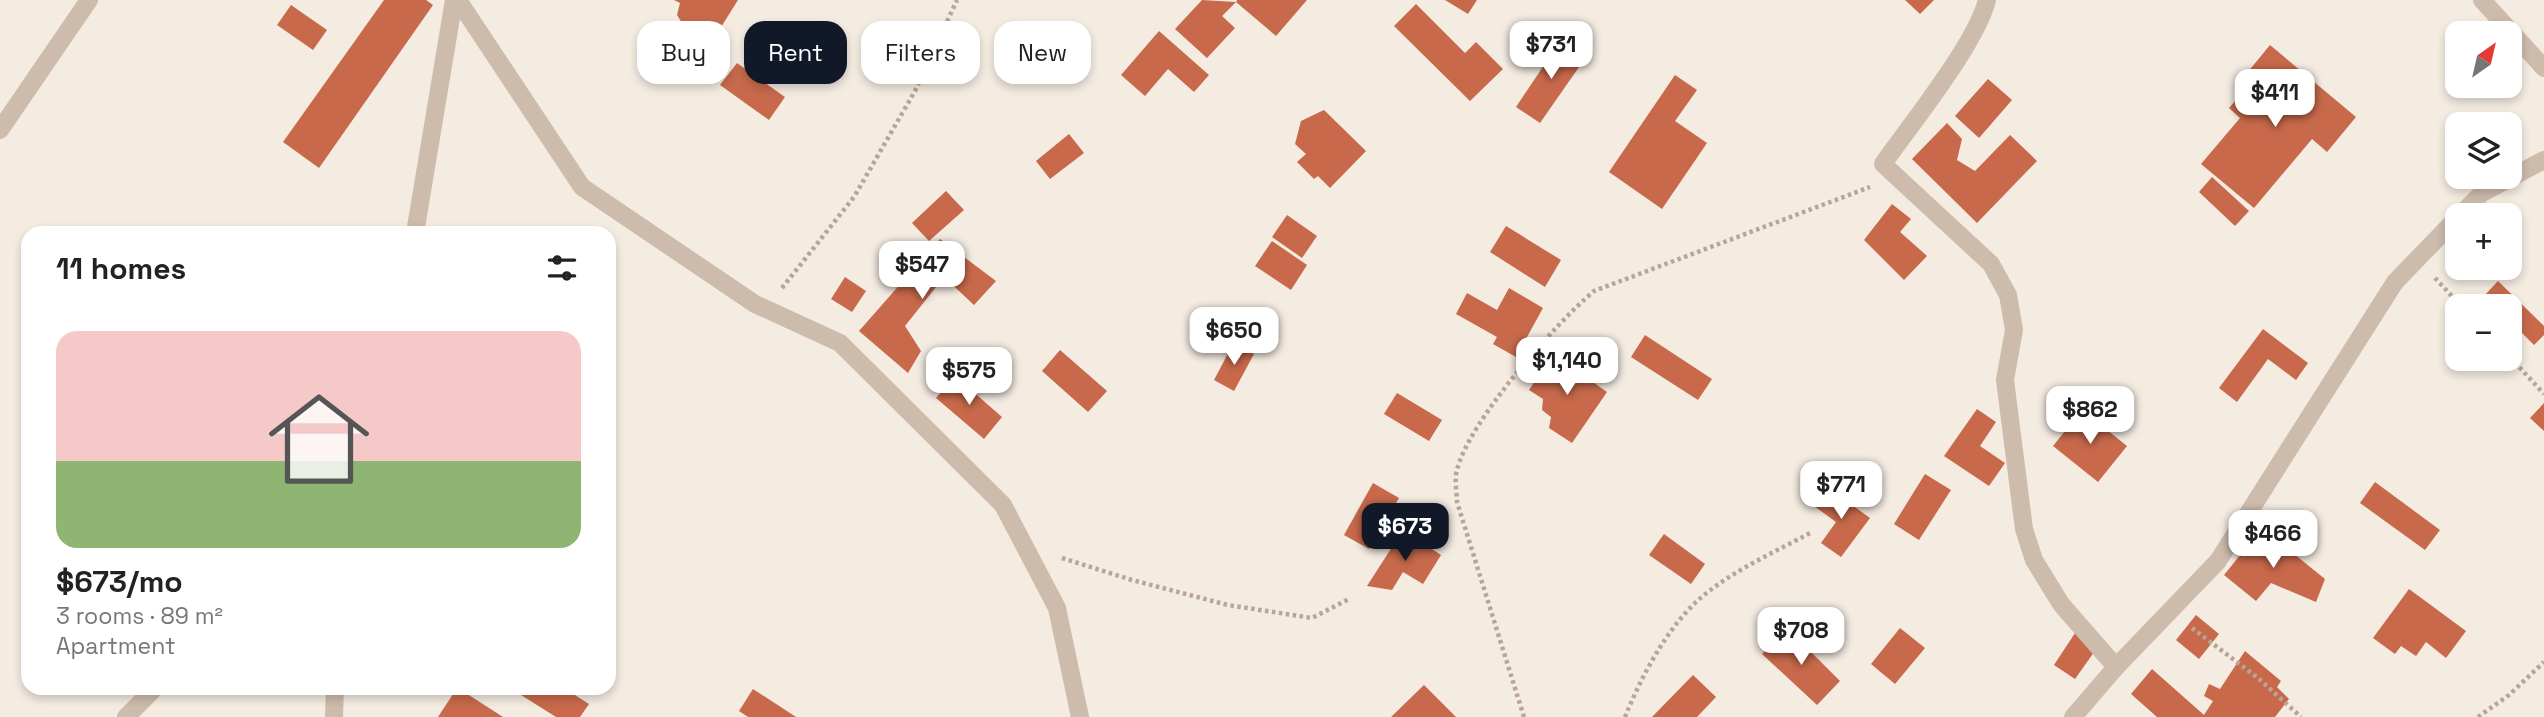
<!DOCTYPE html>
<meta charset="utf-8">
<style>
body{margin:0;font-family:"Space Grotesk",sans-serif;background:#f6f6f6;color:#222;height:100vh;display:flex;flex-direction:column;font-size:26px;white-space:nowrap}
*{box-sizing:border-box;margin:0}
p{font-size:23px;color:#767676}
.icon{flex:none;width:38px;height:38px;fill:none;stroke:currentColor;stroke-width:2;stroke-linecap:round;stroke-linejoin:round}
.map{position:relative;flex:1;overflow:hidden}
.drawer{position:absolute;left:21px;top:226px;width:595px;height:469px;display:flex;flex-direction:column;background:#fff;border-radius:21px;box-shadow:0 4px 10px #0003}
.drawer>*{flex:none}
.banner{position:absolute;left:637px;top:21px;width:665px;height:63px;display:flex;gap:14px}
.needle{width:46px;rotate:34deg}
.controls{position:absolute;left:2445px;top:21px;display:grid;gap:14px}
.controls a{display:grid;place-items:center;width:77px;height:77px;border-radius:14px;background:#fff;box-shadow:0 4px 10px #0003;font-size:35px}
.price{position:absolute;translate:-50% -60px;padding:0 16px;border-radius:14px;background:#fff;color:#222;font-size:23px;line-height:46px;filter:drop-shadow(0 2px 4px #0008)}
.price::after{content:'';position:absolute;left:50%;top:42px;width:21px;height:16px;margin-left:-10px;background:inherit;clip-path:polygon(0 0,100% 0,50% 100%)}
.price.on{background:#111827;color:#fff}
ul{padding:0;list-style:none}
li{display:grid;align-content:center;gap:14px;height:371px;padding:0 35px}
li span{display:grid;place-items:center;height:217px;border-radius:21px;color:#555}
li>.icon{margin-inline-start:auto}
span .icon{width:126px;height:126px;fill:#fffc;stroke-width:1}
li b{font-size:30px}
h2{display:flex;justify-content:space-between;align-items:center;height:84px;padding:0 35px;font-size:30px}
.pill{padding:0 24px;border-radius:21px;background:#fff;box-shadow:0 4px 10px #0003;font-size:24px;line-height:63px}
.pill.on{background:#111827;color:#fff}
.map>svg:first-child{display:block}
.building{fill:#c8694b}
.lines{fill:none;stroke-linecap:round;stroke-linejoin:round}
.path{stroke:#b9a596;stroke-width:4.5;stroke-dasharray:3.5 3.5;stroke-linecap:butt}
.service{stroke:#cdbbac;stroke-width:18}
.minor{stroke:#cdbbac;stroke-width:18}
</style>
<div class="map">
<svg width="2544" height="717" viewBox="0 0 2544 717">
<rect width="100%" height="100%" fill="#f4ebe1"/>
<g class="building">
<polygon points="384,0 426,0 433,5 319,168 283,142"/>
<polygon points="674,0 738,0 711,43 684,26 677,15 680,3"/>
<polygon points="1202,0 1236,2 1222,16 1235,28 1207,58 1175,29"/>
<polygon points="1237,0 1307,0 1276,36 1236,2"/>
<polygon points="1445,0 1477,0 1468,14"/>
<polygon points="1905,0 1934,0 1920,14"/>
<polygon points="1416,4 1465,53 1476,42 1503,69 1470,101 1394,26"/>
<polygon points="291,5 327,30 313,50 277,25"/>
<polygon points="1159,31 1209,75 1194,92 1168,69 1145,96 1121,75"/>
<polygon points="1561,40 1586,57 1540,123 1516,107"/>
<polygon points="2270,45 2356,117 2327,152 2312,139 2254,208 2201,164 2240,118 2229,108 2242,93 2277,123 2289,108 2247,73"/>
<polygon points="737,63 785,97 769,120 720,85"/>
<polygon points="1675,75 1697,90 1675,121 1707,143 1662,209 1609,172"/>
<polygon points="1988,79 2012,100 1979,138 1955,116"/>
<polygon points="1324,110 1366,151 1330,188 1318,176 1314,179 1297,162 1306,154 1295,144 1301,121"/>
<polygon points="1947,123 1962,139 1957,160 1975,171 2010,135 2037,161 1977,223 1912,159"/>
<polygon points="1069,134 1084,153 1050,179 1036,161"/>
<polygon points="2212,177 2249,211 2235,226 2199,192"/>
<polygon points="946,191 964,210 929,241 912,223"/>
<polygon points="1892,204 1911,219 1900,232 1927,256 1904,280 1864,240"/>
<polygon points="1287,215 1317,236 1302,258 1272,237"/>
<polygon points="1506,226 1561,260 1545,287 1490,252"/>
<polygon points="940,239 996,281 974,305 944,277 905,326 921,351 908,373 859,331"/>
<polygon points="1272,241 1307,265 1291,290 1255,266"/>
<polygon points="845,277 866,291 852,312 831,299"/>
<polygon points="2498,281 2544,326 2544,335 2534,345 2510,321 2510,306 2493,306 2483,297"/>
<polygon points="1509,288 1543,308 1516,357 1493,344 1497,337 1456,314 1467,293 1497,310"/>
<polygon points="2263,329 2308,363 2296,380 2268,359 2237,402 2219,388"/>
<polygon points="1645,335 1712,379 1698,400 1631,357"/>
<polygon points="1234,342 1254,354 1234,391 1214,380"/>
<polygon points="1060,350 1107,391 1088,412 1042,371"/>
<polygon points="1553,354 1607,392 1572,443 1549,428 1551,417 1542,410 1543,399 1529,390"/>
<polygon points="955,376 1002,417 984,439 936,398"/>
<polygon points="1397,393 1442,420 1429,441 1384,414"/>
<polygon points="2544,403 2544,431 2530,418"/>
<polygon points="1977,409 1996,422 1980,446 2005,463 1989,486 1944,456"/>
<polygon points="2082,410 2127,446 2098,482 2053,446"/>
<polygon points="1925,474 1951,490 1919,540 1894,524"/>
<polygon points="2375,482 2440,530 2425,550 2360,503"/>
<polygon points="1373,483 1399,498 1369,549 1344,535"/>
<polygon points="1827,487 1870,518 1841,557 1821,543 1836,522 1814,506"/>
<polygon points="2262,528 2325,579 2316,602 2271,583 2256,601 2224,575"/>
<polygon points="1403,530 1441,555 1423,584 1403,572 1392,590 1367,586"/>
<polygon points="1664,534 1705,564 1691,584 1649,555"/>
<polygon points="2409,589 2466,631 2446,658 2426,642 2416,656 2401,646 2395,654 2373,638"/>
<polygon points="2196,615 2219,634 2199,659 2176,640"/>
<polygon points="1787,628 1840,681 1817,705 1762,654"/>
<polygon points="1900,628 1925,648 1895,684 1871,664"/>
<polygon points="2075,633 2097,648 2075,679 2054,665"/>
<polygon points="2245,651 2281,681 2277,687 2289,699 2275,717 2157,717 2131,694 2152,669 2204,715 2213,701 2204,696 2209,684 2220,689"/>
<polygon points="1693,675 1716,697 1697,717 1652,717"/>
<polygon points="1424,685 1456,717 1391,717"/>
<polygon points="457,688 458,688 503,717 438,717"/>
<polygon points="526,688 564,688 589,704 580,717 556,717 521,695"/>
<polygon points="753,689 796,717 748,717 739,711"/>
</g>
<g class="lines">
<g class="path">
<polyline points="2435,278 2461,306"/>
<polyline points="782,288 854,197 915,91 957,0"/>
<polyline points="2510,357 2544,394"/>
<polyline points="1062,558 1132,580 1228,605 1312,618 1349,599"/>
<polyline points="2192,628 2258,678 2301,717"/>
<path d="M 1524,717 L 1457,502 C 1457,492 1454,479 1457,470 C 1469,421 1555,324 1594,291 L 1870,187"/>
<path d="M 1625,717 C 1641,677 1665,632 1696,602 C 1729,572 1773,553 1812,532"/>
<polyline points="2478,717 2509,695 2544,662"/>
</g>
<polyline class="service" points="458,0 582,187 755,304 840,343 1003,505 1057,608 1080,717"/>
<g class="minor">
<path d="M 1987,0 C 1976,44 1911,124 1883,164 L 1991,264 L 2008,295 L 2014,330 L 2005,380 L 2024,529 L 2034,560 L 2061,604 L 2116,667"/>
<polyline points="2482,0 2544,68"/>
<polyline points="0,130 89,0"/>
<polyline points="2460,215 2482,193 2544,160"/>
<polyline points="415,233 454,0"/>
<polyline points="126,717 155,688"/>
<polyline points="334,717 335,688"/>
<polyline points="2073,717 2116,667 2218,561 2395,282 2457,218"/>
</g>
</g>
</svg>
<div class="controls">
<a><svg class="needle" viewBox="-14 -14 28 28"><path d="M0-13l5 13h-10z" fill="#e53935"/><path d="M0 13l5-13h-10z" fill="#767676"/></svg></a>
<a><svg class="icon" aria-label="layers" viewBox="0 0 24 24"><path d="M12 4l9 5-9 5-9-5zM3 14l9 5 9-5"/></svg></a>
<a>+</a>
<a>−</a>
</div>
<b class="price" style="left:1551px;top:81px">$731</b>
<b class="price" style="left:2275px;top:129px">$411</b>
<b class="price" style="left:922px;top:301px">$547</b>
<b class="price" style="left:1234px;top:367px">$650</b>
<b class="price" style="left:1567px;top:397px">$1,140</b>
<b class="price" style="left:969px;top:407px">$575</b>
<b class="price" style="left:2090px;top:446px">$862</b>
<b class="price" style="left:1841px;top:521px">$771</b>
<b class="price on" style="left:1405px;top:563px">$673</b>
<b class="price" style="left:2273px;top:570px">$466</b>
<b class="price" style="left:1801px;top:667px">$708</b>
<div class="banner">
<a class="pill">Buy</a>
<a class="pill on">Rent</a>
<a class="pill">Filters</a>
<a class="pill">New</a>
</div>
<section class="drawer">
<h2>11 homes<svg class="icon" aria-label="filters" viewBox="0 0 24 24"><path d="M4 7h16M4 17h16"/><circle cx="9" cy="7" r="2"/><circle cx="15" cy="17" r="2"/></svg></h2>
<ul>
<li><span style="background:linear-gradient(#f6c9c9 60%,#8fb573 0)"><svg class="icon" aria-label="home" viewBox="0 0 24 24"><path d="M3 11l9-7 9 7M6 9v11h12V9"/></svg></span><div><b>$673/mo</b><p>3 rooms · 89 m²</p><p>Apartment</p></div></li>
</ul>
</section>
</div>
